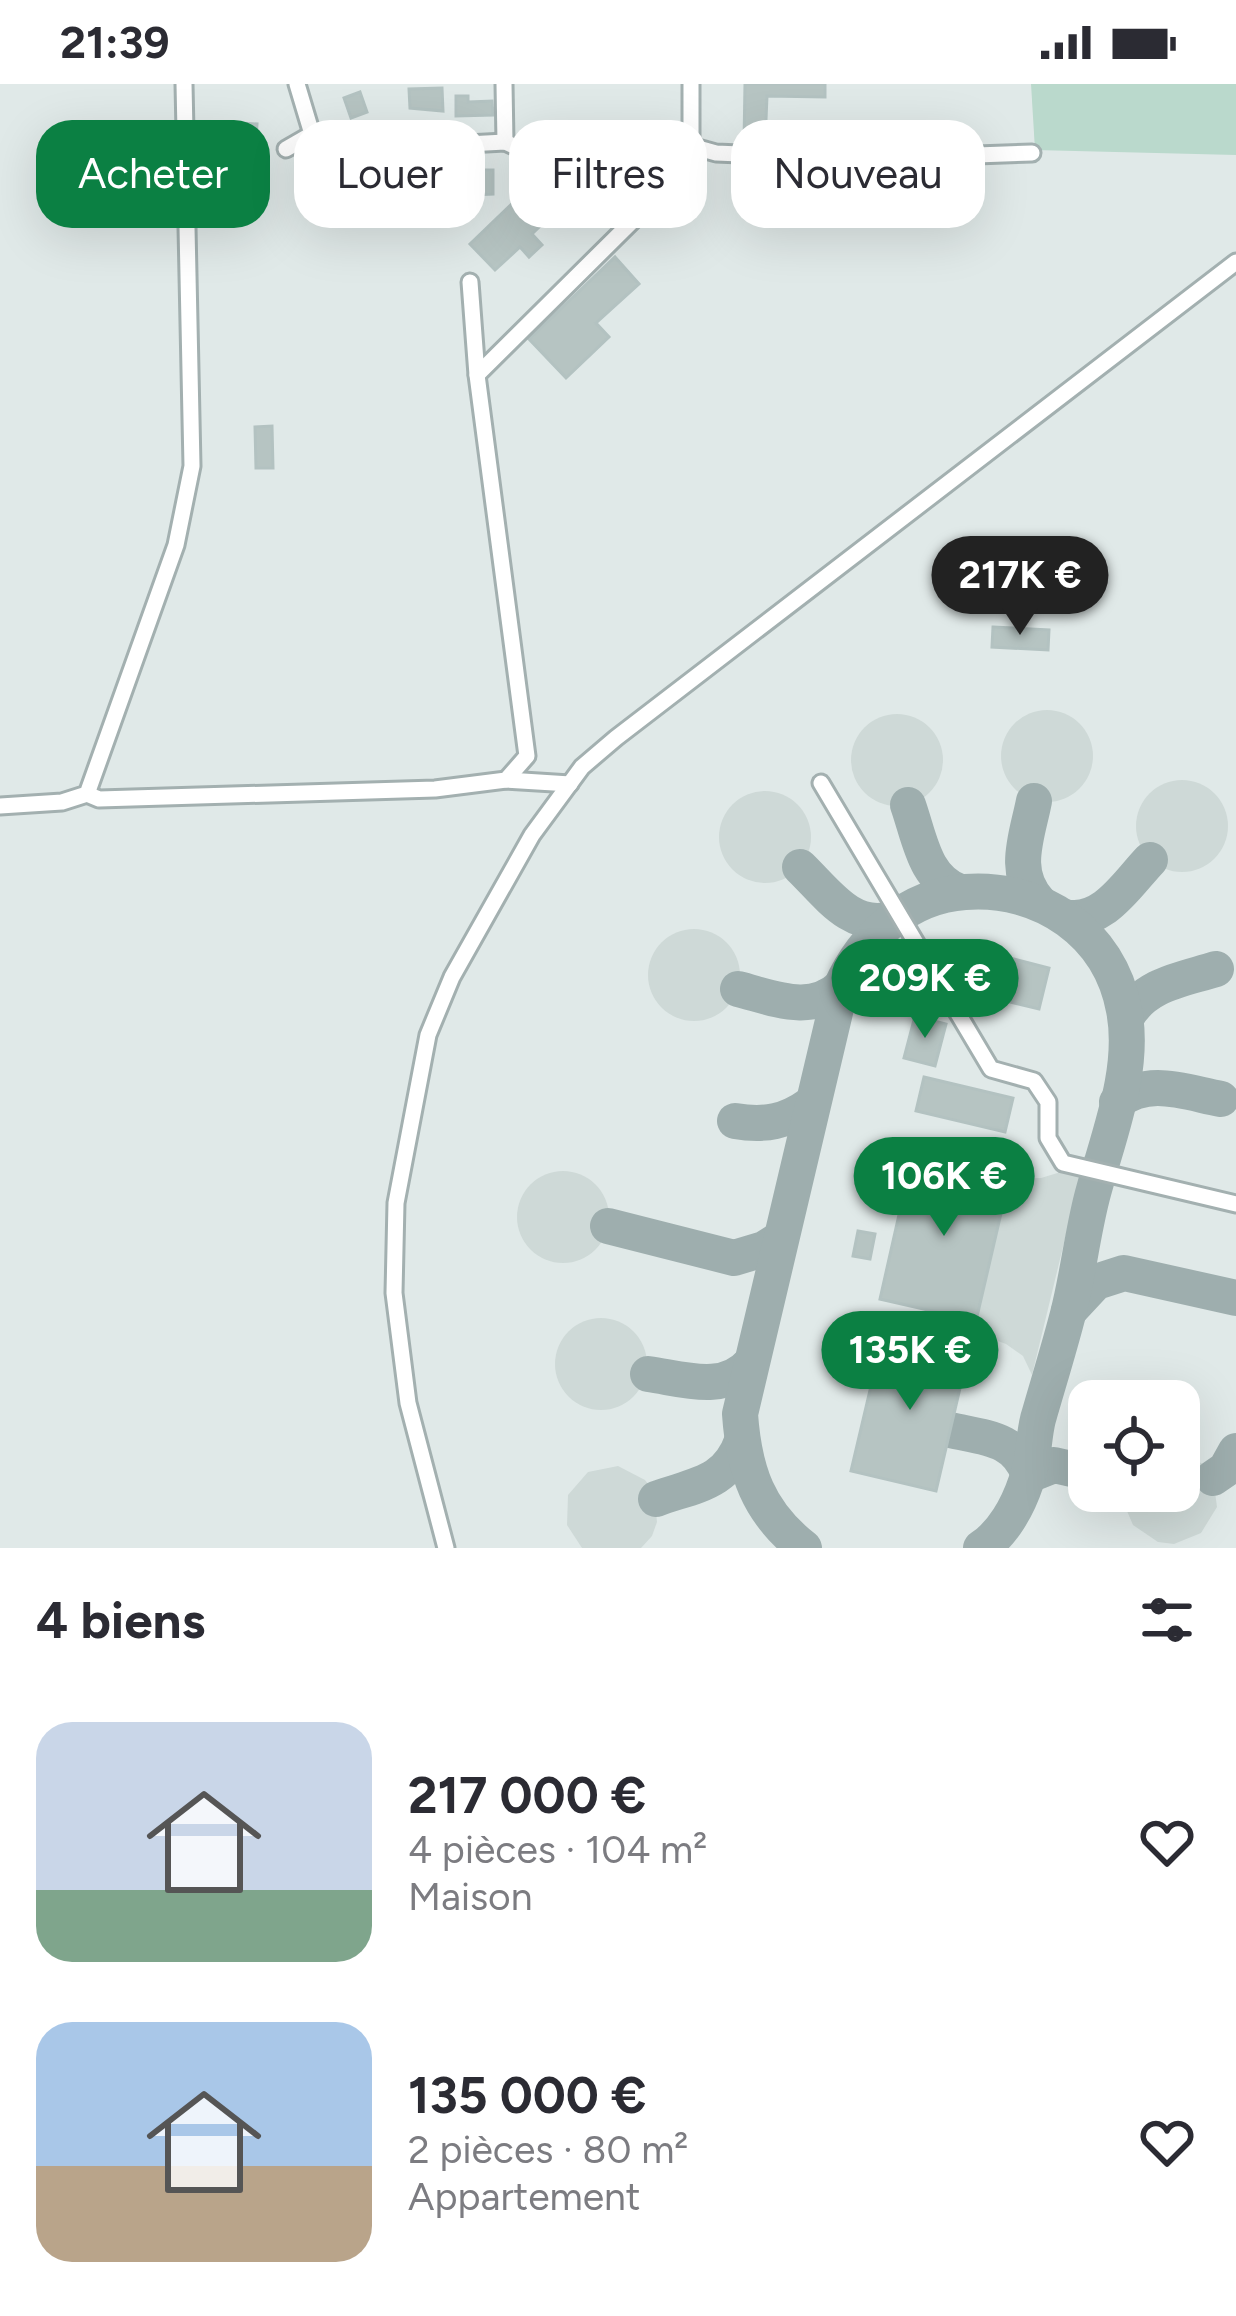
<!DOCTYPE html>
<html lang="fr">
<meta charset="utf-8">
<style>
body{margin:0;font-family:Figtree,sans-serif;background:#f2f2f3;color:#2b2b33;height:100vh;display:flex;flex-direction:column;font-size:45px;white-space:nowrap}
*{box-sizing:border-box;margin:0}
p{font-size:39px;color:#7c7c81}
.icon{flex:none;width:66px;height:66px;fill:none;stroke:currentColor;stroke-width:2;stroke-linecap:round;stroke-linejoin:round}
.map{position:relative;height:1464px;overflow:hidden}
.sheet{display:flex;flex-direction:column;background:#fff;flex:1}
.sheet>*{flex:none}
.banner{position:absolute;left:36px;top:36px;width:1164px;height:108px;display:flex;gap:24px}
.fabs{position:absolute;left:1068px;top:1296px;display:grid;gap:24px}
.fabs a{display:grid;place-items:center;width:132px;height:132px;border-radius:24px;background:#fff;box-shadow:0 12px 48px #0002;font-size:60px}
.price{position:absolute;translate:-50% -102px;padding:0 27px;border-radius:42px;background:#0b8043;color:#fff;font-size:39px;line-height:78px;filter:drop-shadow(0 3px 6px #0008)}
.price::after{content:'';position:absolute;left:50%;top:72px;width:36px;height:27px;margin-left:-18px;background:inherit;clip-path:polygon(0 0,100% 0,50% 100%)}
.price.selected{background:#222;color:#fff}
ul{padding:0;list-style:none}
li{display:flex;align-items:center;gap:36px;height:300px;padding:0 36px}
li span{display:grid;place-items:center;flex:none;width:336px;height:240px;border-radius:36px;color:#555}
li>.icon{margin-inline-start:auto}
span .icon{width:144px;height:144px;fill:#fffc;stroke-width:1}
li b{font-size:51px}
h2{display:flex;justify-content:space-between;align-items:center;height:144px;padding:0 36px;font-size:51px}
.pill{padding:0 42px;border-radius:36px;background:#fff;box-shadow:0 12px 48px #0002;font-size:42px;line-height:108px}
.pill.selected{background:#0b8043;color:#fff}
.status{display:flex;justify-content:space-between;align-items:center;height:84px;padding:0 60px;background:#fff;direction:ltr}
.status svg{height:33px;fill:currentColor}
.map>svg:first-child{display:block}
.built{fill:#ced9d7}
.green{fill:#bad9cc}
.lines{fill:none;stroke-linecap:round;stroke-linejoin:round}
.taxiway{stroke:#9eaeae;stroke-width:36}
.building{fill:#b6c4c2;stroke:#b3c2c1;stroke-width:3}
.minor-casing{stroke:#a3b0b0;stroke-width:21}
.minor{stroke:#fff;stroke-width:15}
</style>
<div class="status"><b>21:39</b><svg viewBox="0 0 49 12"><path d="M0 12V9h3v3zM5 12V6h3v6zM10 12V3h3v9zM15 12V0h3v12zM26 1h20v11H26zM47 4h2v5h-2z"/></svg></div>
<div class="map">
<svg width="1236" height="1464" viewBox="0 0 1236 1464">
<rect width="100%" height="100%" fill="#e0e9e8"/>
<g class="built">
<circle cx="1047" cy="672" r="46"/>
<circle cx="897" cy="676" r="46"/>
<circle cx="1182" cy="742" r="46"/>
<circle cx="765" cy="753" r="46"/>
<circle cx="694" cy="891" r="46"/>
<polygon points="1085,1072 1032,1291 1023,1272 1006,1260 987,1253 976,1237 1009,1095 1041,1094 1064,1087"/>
<circle cx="563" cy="1133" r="46"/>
<circle cx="601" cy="1280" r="46"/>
<polygon points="1179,1368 1205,1381 1213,1394 1217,1423 1201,1449 1174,1460 1158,1458 1133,1441 1127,1427 1126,1407 1179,1407"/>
<polygon points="618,1382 645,1396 654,1408 657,1438 652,1452 641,1464 582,1464 567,1441 568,1411 588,1388"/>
</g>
<polygon class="green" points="1031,0 1236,0 1236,71 1035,66"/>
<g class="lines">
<g class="taxiway">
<path d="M 1034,717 C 1027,753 1011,788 1039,818"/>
<path d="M 908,721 C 920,755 924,795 960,808"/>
<path d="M 800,783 C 827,809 851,846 891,835"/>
<path d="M 1065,833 C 1103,841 1127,800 1150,776"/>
<path d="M 738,905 C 774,914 811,931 841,903"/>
<path d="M 1126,934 C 1145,900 1181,896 1216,885"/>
<path d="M 1117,1018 C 1148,993 1184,1008 1221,1015"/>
<path d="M 735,1037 C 765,1042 786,1038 811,1020"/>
<polyline points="608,1142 734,1174 764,1165 780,1155"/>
<polyline points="1069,1227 1096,1198 1124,1189 1236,1214"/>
<path d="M 648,1290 C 684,1295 724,1310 751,1279"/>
<path d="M 950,1346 C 986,1354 1016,1354 1029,1391 L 1054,1381 L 1089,1389"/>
<polyline points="1213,1394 1226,1385 1236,1367"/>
<path d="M 656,1415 C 694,1401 727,1400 742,1357"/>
<path d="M 804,1464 C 758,1428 744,1387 740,1330 L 841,903 C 864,852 908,812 965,808 C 1041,802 1110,849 1124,926 C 1136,987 1107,1055 1092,1113 C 1082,1152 1078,1191 1068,1230 C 1059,1265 1048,1300 1038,1335 C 1033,1355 1034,1378 1026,1398 C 1018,1422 1003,1450 981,1464"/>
</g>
</g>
<g class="building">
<polygon points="745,0 825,0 825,13 767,12 765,59 744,59"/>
<polygon points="442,4 443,27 410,24 409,5"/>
<polygon points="360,8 367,28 351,34 344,14"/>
<polygon points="456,12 468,12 468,18 492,17 493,31 456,32"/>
<polygon points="240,39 257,40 255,75 238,74"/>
<polygon points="316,86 342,88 341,105 315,104"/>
<polygon points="416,86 416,98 428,98 428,105 435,105 435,92 464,92 464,105 471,105 471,98 483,98 483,86 493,86 493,110 471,111 472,121 464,121 464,117 435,117 435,121 427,121 427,112 406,111 405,87"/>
<polygon points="543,90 567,116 532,150 542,161 529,173 520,163 495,186 470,160"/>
<polygon points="586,92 619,93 619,116 614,122 587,121"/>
<polygon points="217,104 246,105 245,123 216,121"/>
<polygon points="615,173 639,200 596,239 609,253 566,294 529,255"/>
<polygon points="272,342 273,384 256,384 255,343"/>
<polygon points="993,543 1049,546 1048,566 992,563"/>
<polygon points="956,860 1049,884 1039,925 944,902"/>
<polygon points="919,904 935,912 930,933 913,929"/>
<polygon points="915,932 946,940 935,982 904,974"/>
<polygon points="924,993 1013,1014 1005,1048 916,1027"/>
<polygon points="912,1073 1009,1095 976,1237 880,1215"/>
<polygon points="858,1147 875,1150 870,1175 853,1172"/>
<polygon points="883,1251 968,1270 936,1407 851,1387"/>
</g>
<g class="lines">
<g class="minor-casing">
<g id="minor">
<polyline points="297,0 312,50 324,60 430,62 505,58 523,66 545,62 691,62 716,69 866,75 1032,69"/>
<polyline points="504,0 505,58"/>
<polyline points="286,65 312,50"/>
<polyline points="477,291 684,86 691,62 691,0"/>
<polyline points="506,696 570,700"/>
<polyline points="821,699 991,985 1034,997 1048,1018 1048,1054 1063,1079 1236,1120"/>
<polyline points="87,710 99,715 435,705 506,696 527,672 477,291 470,198"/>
<polyline points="0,722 62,718 87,710 176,461 192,382 184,0"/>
<polyline points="446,1464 408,1319 394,1209 396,1119 428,951 452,893 532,751 582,683 616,654 1236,178"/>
</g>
</g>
<use href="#minor" class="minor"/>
</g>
</svg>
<div class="fabs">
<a><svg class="icon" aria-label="locate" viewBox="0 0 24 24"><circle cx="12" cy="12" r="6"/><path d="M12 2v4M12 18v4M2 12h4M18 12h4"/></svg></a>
</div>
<b class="price selected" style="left:1020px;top:554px">217K €</b>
<b class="price" style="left:925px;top:957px">209K €</b>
<b class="price" style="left:944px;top:1155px">106K €</b>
<b class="price" style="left:910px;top:1329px">135K €</b>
<div class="banner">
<a class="pill selected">Acheter</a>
<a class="pill">Louer</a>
<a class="pill">Filtres</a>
<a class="pill">Nouveau</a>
</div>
</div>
<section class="sheet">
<h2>4 biens<svg class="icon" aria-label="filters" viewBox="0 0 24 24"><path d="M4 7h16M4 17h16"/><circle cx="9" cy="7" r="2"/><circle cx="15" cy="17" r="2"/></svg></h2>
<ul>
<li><span style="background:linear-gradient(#c9d6e8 70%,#7fa58c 0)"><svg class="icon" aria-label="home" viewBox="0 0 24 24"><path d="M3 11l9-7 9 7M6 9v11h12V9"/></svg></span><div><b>217 000 €</b><p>4 pièces · 104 m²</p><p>Maison</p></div><svg class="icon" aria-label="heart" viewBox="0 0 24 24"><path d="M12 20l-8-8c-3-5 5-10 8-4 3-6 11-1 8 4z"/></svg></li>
<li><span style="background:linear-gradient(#a9c7e8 60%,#b9a48a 0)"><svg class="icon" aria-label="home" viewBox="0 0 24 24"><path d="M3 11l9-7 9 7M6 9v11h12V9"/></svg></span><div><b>135 000 €</b><p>2 pièces · 80 m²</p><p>Appartement</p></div><svg class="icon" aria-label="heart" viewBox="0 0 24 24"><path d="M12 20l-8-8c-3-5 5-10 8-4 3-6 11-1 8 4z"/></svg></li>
</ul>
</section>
